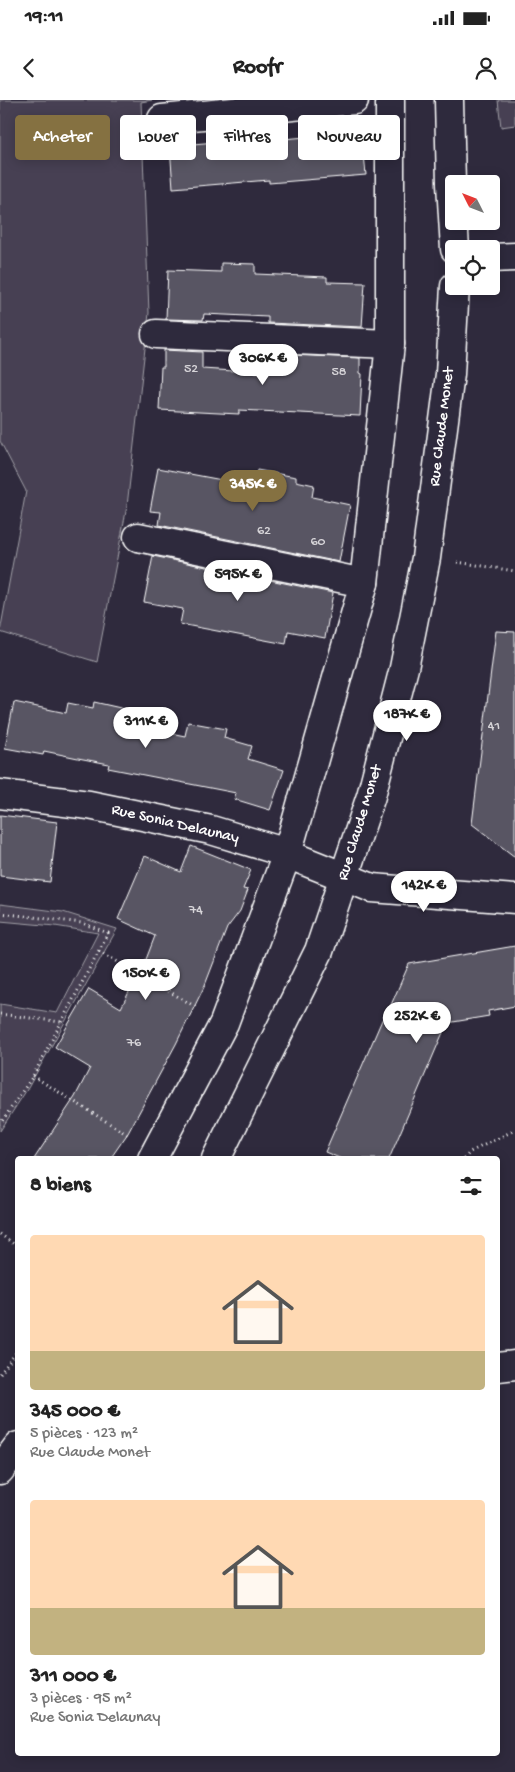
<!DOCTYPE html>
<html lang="fr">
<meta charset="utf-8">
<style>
body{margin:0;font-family:"Gochi Hand",sans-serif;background:#f2f2f2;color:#222;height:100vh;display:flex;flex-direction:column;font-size:19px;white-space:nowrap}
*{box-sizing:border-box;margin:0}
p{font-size:16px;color:#767676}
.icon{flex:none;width:28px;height:28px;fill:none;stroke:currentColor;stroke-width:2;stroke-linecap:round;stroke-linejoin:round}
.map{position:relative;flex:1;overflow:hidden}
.side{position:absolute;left:15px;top:1056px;width:485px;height:600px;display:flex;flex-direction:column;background:#fff;border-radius:5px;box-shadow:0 2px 12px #0003}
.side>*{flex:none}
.top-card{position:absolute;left:15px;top:15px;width:485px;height:45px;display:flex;gap:10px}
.needle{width:32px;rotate:312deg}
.tools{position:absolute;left:445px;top:75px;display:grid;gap:10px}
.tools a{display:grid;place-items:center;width:55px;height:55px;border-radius:5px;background:#fff;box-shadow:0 2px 12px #0003;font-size:25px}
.price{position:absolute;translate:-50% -42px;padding:0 11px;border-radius:18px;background:#fff;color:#222;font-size:16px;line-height:32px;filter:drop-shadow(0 1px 2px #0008)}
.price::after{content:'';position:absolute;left:50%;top:30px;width:15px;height:11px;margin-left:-8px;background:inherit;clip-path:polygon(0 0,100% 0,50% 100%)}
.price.active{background:#857141;color:#fff}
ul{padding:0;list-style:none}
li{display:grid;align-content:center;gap:10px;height:265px;padding:0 15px}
li span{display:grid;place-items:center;height:155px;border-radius:5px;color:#555}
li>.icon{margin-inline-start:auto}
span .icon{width:90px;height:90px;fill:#fffc;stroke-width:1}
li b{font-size:21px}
h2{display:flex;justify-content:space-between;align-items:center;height:60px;padding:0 15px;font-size:21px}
.tag{padding:0 18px;border-radius:5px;background:#fff;box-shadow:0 2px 12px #0003;font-size:18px;line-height:45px}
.tag.active{background:#857141;color:#fff}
.status{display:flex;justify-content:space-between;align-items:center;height:35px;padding:0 25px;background:#fff;direction:ltr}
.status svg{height:14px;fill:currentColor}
header{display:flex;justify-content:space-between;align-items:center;height:65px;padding:0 15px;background:#fff;font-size:22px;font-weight:700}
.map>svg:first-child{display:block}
.green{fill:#464152;stroke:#a2a0a8}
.building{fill:#595564;stroke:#fff}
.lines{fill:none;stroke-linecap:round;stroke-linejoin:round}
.minor-casing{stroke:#fff;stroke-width:31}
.path{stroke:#fff;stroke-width:3;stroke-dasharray:1 4;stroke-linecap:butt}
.minor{stroke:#2f2a3d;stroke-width:28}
.labels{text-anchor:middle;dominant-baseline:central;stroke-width:5;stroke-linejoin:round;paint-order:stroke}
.number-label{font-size:14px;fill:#d6d4d8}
.street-label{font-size:16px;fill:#fff;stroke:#2f2a3d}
</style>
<div class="status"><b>19:11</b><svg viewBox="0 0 49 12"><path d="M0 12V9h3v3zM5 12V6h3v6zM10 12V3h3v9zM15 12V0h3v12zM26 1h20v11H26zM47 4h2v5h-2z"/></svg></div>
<header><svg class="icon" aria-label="back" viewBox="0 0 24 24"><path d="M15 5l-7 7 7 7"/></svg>Roofr<svg class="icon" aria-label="person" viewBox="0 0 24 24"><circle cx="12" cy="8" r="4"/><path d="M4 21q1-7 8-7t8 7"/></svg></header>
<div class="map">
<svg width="515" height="1672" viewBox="0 0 515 1672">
<rect width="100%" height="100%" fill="#2f2a3d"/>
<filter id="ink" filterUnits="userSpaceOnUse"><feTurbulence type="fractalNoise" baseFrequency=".02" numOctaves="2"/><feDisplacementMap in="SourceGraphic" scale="10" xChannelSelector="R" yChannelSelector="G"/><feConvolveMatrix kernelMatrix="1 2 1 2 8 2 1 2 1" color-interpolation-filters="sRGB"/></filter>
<g filter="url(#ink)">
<g class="green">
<polygon points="0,0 152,0 141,2 149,213 127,406 97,562 0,532 26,391 0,341"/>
<polygon points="498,0 515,0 515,25 501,27"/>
<polygon points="0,804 63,812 117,829 28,988 0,1031 0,904 57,913 98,833 55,826 0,821"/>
</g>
<g class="building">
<polygon points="362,32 366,75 269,83 269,80 173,88 170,46 250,39 250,42"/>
<polygon points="221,163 255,164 255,174 327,177 327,182 365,183 362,227 268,223 268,217 204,214 203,220 166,219 168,170 221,172"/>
<polygon points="164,250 202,252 202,269 265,273 266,254 360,258 360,273 362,274 360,316 239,310 239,314 159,310 161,267 164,267"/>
<polygon points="158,368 254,386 257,370 296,377 296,381 314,385 312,397 350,405 339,462 159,425 161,412 150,411"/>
<polygon points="153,456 333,493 325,538 288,531 286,544 180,524 183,509 144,502"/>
<polygon points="496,531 515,532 515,757 472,724"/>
<polygon points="14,602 66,613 68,603 93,608 94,602 125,609 122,623 185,636 188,622 226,629 224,638 252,646 248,659 284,670 270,710 234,699 236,693 108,668 109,664 78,658 44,651 43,655 5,648"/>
<polygon points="0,715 57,722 50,782 0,776"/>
<polygon points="191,746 251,770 243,789 248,790 240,811 227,828 205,885 176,944 128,1033 110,1059 34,1059 75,997 90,968 55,947 89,889 121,908 132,886 135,888 155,836 118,819 145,756 181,772"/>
<polygon points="515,846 515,906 488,911 489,916 447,923 389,1059 342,1059 325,1052 385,913 387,914 409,864"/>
</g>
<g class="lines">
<g class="minor-casing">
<g id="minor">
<polyline points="449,0 451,84 455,149"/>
<polyline points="162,19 354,0"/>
<polyline points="491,158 515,157"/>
<polyline points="156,234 390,244"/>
<polyline points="138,437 364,483"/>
<polyline points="0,694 89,705 211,730 277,750 372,788 515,799"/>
<polyline points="152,1059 224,923 287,754 364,483 390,244 390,0"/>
<polyline points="216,1059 319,851 371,696 404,568 426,458 450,274 455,186"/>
<polyline points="498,1267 515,1265"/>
<polyline points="0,1370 18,1346"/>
</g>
</g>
<g class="path">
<polyline points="457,462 515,471"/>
<polyline points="0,813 82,823 108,833 33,976 0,1024"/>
<polyline points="99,851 196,907"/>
<polyline points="0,914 61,922"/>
<polyline points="33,976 128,1035"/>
<polyline points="464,1059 470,1052 515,1030"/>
<polyline points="0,1134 18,1147"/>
<polyline points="0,1274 18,1250"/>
</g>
<use href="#minor" class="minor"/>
</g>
</g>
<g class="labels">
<g class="number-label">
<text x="191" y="269">52</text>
<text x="339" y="272">58</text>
<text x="264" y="431">62</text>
<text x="318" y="442">60</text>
<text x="494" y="626">41</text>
<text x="196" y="810">74</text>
<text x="134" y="943">76</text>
</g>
<g class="street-label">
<text transform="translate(443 327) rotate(-83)">Rue Claude Monet</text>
<text transform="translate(361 723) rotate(-73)">Rue Claude Monet</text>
<text transform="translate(175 725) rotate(13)">Rue Sonia Delaunay</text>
</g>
</g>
</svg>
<div class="tools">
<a><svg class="needle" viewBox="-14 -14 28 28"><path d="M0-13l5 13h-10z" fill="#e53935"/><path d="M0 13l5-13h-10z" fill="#767676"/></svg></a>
<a><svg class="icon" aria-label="locate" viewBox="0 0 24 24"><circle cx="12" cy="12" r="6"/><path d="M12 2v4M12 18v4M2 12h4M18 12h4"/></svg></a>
</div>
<b class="price" style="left:263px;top:286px">306K €</b>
<b class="price active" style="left:253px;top:412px">345K €</b>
<b class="price" style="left:238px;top:502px">595K €</b>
<b class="price" style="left:407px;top:642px">187K €</b>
<b class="price" style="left:146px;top:649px">311K €</b>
<b class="price" style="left:424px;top:813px">142K €</b>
<b class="price" style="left:146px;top:901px">150K €</b>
<b class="price" style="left:417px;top:944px">252K €</b>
<div class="top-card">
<a class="tag active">Acheter</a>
<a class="tag">Louer</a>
<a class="tag">Filtres</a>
<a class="tag">Nouveau</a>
</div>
<section class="side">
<h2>8 biens<svg class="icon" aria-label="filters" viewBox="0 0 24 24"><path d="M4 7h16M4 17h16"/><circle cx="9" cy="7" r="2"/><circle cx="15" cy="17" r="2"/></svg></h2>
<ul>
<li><span style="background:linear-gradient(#ffd9b3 75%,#c2b280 0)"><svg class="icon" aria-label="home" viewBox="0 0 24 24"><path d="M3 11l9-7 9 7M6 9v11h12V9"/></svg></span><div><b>345 000 €</b><p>5 pièces · 123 m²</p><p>Rue Claude Monet</p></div></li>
<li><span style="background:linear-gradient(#ffd9b3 70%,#c2b280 0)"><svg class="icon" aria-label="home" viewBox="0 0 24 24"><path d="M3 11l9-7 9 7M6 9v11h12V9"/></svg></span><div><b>311 000 €</b><p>3 pièces · 95 m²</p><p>Rue Sonia Delaunay</p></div></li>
</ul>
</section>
</div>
